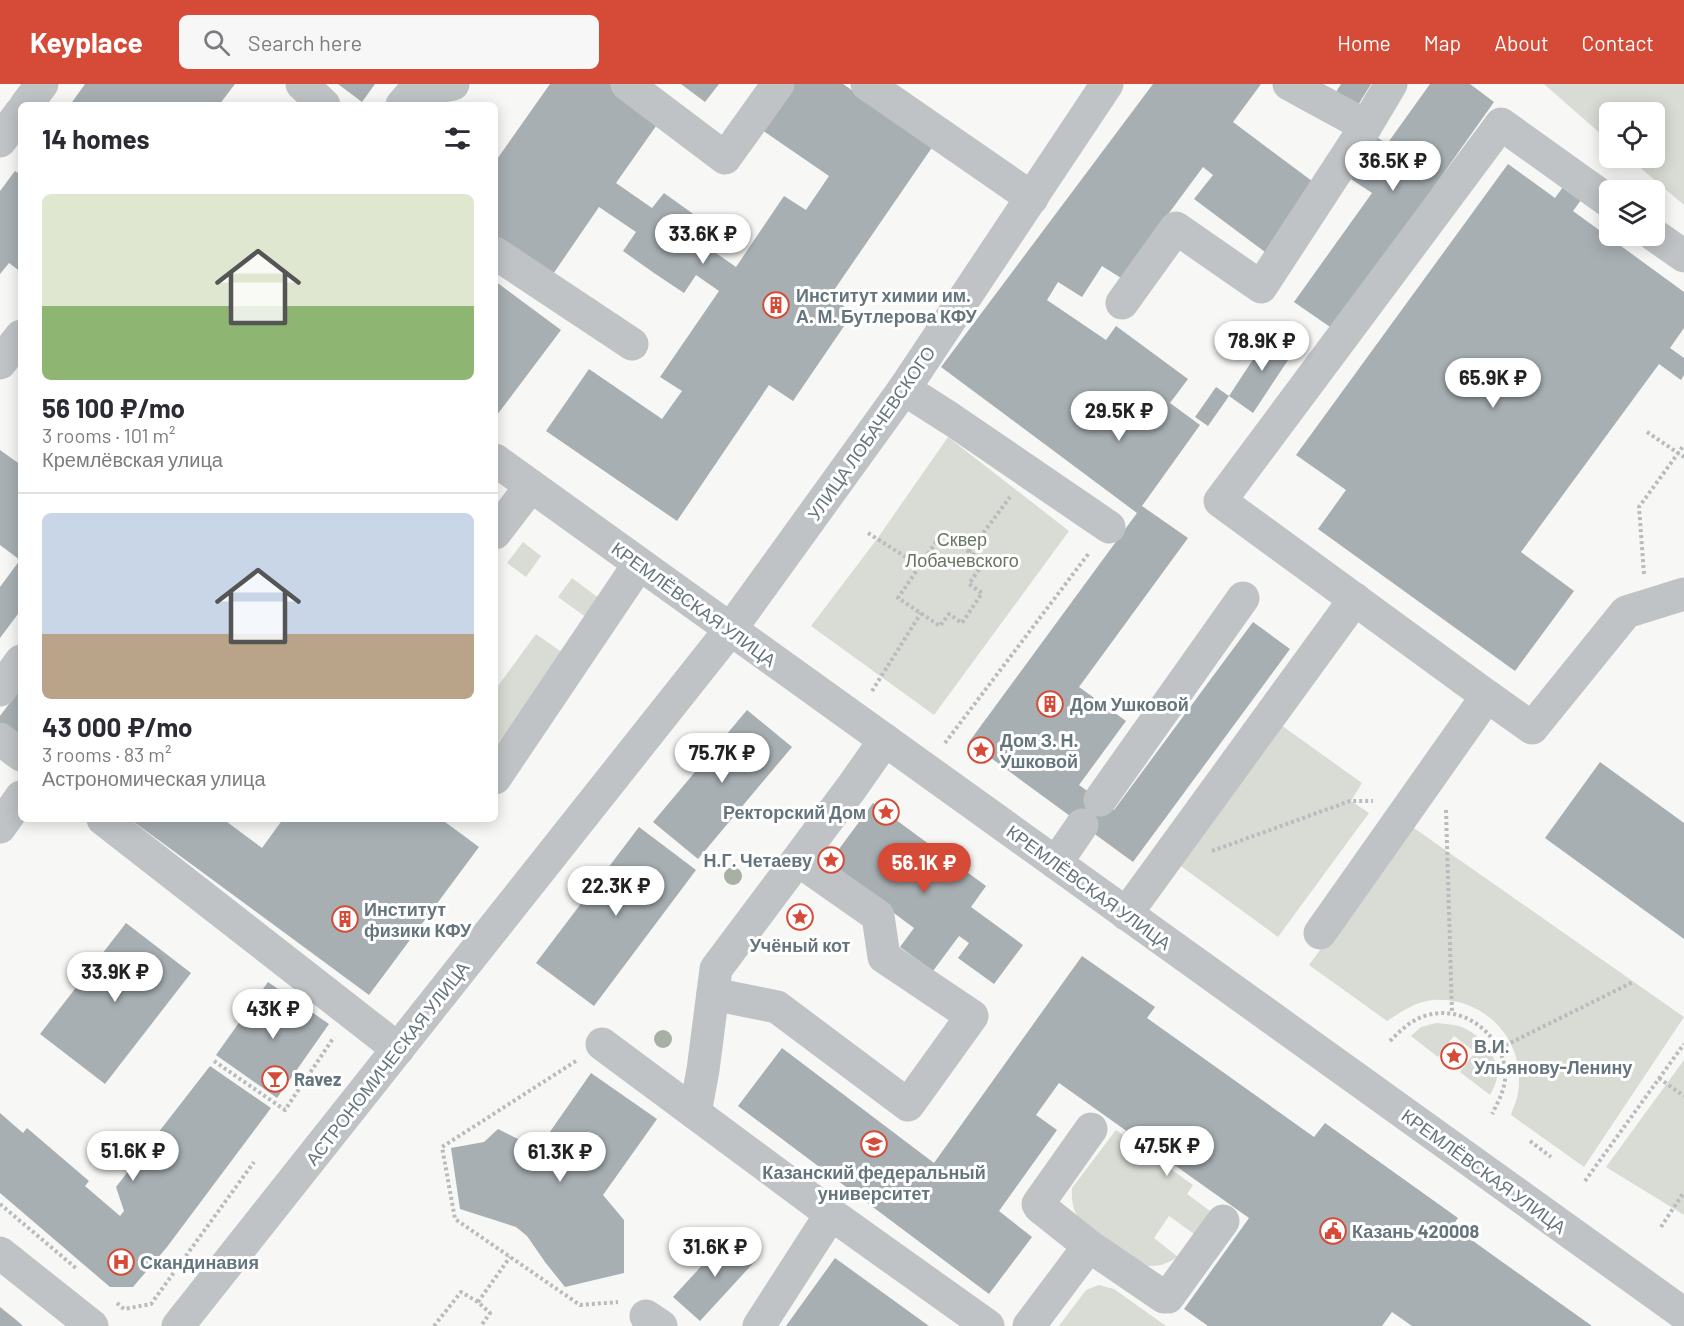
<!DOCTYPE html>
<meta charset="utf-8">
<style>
body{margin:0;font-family:Barlow,sans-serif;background:#f7f7f7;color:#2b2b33;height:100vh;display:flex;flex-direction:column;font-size:22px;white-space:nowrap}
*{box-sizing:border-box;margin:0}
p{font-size:20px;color:#7c7c81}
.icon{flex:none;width:33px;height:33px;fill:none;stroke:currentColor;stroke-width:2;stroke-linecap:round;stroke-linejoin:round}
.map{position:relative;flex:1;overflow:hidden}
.side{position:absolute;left:18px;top:18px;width:480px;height:720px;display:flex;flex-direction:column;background:#fff;border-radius:9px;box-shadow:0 3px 15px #0003}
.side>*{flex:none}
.controls{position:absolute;left:1599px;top:18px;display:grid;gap:12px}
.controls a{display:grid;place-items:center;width:66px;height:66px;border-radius:9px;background:#fff;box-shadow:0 3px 15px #0003;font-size:30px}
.price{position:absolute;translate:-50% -51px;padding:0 14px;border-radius:21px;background:#fff;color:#222;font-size:20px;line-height:39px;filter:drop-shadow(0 2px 3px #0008)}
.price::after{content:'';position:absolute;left:50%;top:36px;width:18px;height:14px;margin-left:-9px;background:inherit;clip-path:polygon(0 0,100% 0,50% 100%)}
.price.on{background:#d54b37;color:#fff}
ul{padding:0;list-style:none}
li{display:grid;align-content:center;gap:12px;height:318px;padding:0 24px}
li+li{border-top:2px solid #e1e1e2}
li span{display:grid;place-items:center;height:186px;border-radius:9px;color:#555}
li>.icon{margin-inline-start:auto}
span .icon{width:108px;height:108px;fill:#fffc;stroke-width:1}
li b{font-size:26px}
h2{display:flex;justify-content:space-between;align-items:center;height:72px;padding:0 24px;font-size:26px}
header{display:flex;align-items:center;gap:36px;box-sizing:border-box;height:84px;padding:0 30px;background:#d54b37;color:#fff}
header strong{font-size:28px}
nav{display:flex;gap:33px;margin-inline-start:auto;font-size:21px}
.search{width:420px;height:54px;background:#f7f7f7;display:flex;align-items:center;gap:15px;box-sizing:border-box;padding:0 21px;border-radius:9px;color:#7c7c81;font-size:22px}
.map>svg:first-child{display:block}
.green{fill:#d8dcd4}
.building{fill:#a7afb3}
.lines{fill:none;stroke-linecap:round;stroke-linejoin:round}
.path{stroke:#b9bcbe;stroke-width:4;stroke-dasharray:3 3;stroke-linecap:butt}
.minor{stroke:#bfc3c6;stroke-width:33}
.tree{fill:#a8b0a5}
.labels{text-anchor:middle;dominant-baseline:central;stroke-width:6;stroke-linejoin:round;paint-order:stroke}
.poi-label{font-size:18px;font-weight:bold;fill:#65757d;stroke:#fff;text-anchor:start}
.street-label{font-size:18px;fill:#65757d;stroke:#fff}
.park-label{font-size:18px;fill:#687663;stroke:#fff}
</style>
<header>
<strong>Keyplace</strong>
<div class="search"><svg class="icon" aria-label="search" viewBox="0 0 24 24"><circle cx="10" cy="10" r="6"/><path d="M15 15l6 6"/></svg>Search here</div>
<nav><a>Home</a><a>Map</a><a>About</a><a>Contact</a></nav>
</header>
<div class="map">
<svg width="1684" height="1242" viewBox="0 0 1684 1242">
<rect width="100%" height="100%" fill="#f7f7f5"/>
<g class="green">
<polygon points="1544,0 1684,0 1684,121 1629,74 1654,74 1654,28 1610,28 1609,57"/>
<polygon points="948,353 1069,447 934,631 811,542 877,455"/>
<polygon points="523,458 541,472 526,493 507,479"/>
<polygon points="572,494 600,515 586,533 558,513"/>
<polygon points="536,550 563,569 495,664 495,606"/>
<polygon points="1281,641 1362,699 1351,717 1369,729 1278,853 1178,780"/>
<path d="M 1411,742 L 1684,933 L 1584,1083 L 1511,1031 C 1513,1024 1517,1017 1518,1009 C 1519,1005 1519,1000 1519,996 C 1520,949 1479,912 1432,916 C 1415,918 1401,928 1387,937 L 1309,881 Z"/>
<path d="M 1436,939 C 1444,940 1451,940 1459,942 C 1479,949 1499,971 1497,993 C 1496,1000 1493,1005 1490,1011 L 1460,988 L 1475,968 L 1454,952 L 1438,973 L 1411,952 L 1421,943 Z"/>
<polygon points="1684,976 1684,1131 1606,1083"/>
<path d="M 1116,1046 L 1193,1101 L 1187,1110 L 1210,1127 L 1194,1150 L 1169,1132 L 1154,1154 L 1178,1173 C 1166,1180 1158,1184 1143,1181 L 1078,1134 C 1073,1124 1071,1116 1072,1104 Z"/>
<polygon points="1099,1201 1114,1205 1166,1242 1059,1242 1086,1206"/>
</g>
<g class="building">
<polygon points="85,0 235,0 219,21 70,21"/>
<polygon points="338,0 375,0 362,18"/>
<polygon points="550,0 610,0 661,35 616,99 652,124 664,109 724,152 713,167 736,183 784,112 806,126 829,92 756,42 784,0 843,0 933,62 830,212 853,229 793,317 769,301 677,437 546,347 589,285 662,335 682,307 660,293 719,207 696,191 684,209 654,189 623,167 636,148 599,123 551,193 495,154 495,78"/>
<polygon points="681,0 719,0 705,18"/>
<polygon points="1153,0 1261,0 1233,38 1316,100 1265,168 1194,115 1213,91 1203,83 1121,194 1102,182 1082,213 1058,198 1047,216 1106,256 1116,242 1188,295 1170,319 1200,341 1142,422 1188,454 1079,603 1126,637 1079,701 1114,726 1253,538 1290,565 1133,778 969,658 1137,429 941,283"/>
<polygon points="1341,0 1371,0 1355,26 1333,13"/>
<polygon points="1430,0 1470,0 1494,18 1333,245 1294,218 1372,109 1345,91 1374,51 1387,60"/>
<polygon points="1508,80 1555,114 1563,103 1581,116 1573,127 1684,208 1684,244 1670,264 1684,274 1684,291 1681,296 1659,280 1521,468 1574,507 1515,587 1318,445 1346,406 1296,371"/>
<polygon points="15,87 21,91 21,188 9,179 0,190 0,107"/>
<polygon points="495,197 561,246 497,331 495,329"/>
<polygon points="1271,248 1296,264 1253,329 1229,312"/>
<polygon points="1216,303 1229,312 1208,342 1195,333"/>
<polygon points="0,366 21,381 21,526 0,554 0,503 20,476 0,461"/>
<polygon points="21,604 21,655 0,640 0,632"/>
<polygon points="747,626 792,663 698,775 653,738"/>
<polygon points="1600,678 1684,739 1684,855 1545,754"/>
<polygon points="873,719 986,802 971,823 1023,861 994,900 958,874 969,859 959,852 933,887 900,863 914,844 828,780"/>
<polygon points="130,735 223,735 262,764 283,735 441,735 479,763 369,911"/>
<polygon points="639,743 696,786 594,922 536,879"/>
<polygon points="126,839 191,889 105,1000 40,950"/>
<polygon points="1082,872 1155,923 1147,934 1314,1053 1325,1039 1458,1134 1452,1142 1592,1242 1412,1242 1392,1228 1382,1242 1208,1242 1184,1225 1249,1134 1059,999 1036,1031 1057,1046 999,1127 1032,1153 989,1210 738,1022 782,964 934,1079"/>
<polygon points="268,898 329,940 277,1014 216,971"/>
<polygon points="210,982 271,1024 167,1163 133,1203 110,1203 0,1109 0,1029 23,1049 27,1044 89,1097 85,1102 120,1132 124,1127 116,1103"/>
<polygon points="591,989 657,1035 603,1111 624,1136 624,1189 565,1203 545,1178 527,1152 516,1143 460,1125 451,1064 484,1058 498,1045 538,1065"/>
<polygon points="730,1151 757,1175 700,1237 673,1213"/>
<polygon points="835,1174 929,1242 786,1242"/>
<polygon points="0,1223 15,1235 23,1242 0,1242"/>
</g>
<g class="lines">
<g class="path">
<polyline points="1647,348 1684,373"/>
<polyline points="868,449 920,482"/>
<polygon points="942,449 984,478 969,500 982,509 962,539 949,530 940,542 898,514"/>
<polyline points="969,468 1010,413"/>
<polyline points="1644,490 1639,423 1684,361"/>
<polyline points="872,607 921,529"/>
<polyline points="945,659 1089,469"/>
<polyline points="1446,726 1452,929"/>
<polyline points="1212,767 1350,717 1373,717"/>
<path d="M 1390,957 C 1401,946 1412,935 1428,931 C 1464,921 1501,950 1505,986 C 1507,1002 1499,1016 1492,1030"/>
<polyline points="1500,964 1633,898"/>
<polyline points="214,977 285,1026 334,953"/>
<polyline points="576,977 442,1063 455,1135 580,1221 618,1218"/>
<polyline points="1659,994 1684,1012"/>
<polyline points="1530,1057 1551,1073"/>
<polyline points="1585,1097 1684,960"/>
<polyline points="0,1120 77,1185"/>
<polyline points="1661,1143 1684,1108"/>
<polyline points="478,1218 510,1173"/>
<polyline points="117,1219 124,1225 151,1220 254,1078"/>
<polyline points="434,1242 461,1208 478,1218 490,1229 481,1242"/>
</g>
<g class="minor">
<polyline points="302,0 324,21"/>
<polyline points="627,0 725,74 778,0"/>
<polyline points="867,0 1032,114"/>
<polyline points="1289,0 1366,42 1391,0"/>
<polyline points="26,21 42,0"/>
<polyline points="402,21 413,8 453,0"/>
<polyline points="0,57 21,28"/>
<polyline points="1654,151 1684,172"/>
<polyline points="495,169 632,260"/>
<polyline points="1122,219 1176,144 1261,203 1366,42"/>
<polyline points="0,279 21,252"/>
<polyline points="904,305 951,335 1109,443"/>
<polyline points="495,376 1684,1230"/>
<polyline points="495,449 531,402"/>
<polyline points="0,606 21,577"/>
<polyline points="1487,612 1532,644 1626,528 1684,510"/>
<polyline points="0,655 21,671"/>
<polyline points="495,694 639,480"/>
<polyline points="1100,716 1243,514"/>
<polyline points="103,735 398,965"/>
<polyline points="0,743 21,713"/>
<polyline points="1056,779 1082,741"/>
<polyline points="1126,830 1355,515"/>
<polyline points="1320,849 1487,612 1220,417 1501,40 1610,118"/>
<polyline points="713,910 777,923 908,1021 972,932 884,873 878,832 798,776"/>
<polyline points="602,960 831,1130 988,1242"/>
<polyline points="695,1029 703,986 716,885 852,703 885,656"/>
<polyline points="1091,1045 1038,1120 1040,1123 1089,1162 1164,1213 1168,1213 1223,1137"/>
<polyline points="0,1169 92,1242"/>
<polyline points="646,1232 661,1242"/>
<polyline points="178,1242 730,546 904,305 1107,0"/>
<polyline points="759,1242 831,1130"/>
<polyline points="1029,1242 1089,1162"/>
</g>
</g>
<g class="tree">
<circle cx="733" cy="792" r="9"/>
<circle cx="663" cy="955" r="9"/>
</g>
<defs>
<g id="building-ring" transform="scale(1.35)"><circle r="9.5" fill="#fff" stroke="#d54b37" stroke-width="1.5"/><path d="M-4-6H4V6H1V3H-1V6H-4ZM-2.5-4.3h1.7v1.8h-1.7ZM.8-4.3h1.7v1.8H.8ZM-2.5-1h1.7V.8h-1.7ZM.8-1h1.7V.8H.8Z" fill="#d54b37"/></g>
<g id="sight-ring" transform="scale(1.35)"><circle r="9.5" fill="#fff" stroke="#d54b37" stroke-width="1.5"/><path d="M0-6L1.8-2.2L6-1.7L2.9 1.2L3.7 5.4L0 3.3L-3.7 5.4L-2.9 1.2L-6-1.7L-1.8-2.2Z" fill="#d54b37"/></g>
<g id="bar-ring" transform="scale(1.35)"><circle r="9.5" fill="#fff" stroke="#d54b37" stroke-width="1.5"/><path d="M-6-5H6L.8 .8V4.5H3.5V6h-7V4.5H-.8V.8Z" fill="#d54b37"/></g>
<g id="university-ring" transform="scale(1.35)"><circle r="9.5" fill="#fff" stroke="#d54b37" stroke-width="1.5"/><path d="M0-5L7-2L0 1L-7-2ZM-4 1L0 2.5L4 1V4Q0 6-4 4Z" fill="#d54b37"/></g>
<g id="civic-ring" transform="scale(1.35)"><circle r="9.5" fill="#fff" stroke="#d54b37" stroke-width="1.5"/><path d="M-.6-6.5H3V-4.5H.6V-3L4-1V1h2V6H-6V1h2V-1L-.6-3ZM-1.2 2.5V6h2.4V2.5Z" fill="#d54b37"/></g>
<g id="hospital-ring" transform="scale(1.35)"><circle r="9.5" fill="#fff" stroke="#d54b37" stroke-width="1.5"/><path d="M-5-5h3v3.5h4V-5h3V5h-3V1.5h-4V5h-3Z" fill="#d54b37"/></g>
</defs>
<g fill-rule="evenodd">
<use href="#building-ring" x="776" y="221"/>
<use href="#building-ring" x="1050" y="620"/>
<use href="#sight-ring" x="981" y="666"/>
<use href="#sight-ring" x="886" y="728"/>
<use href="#sight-ring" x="831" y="776"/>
<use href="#sight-ring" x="800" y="833"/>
<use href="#building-ring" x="345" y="835"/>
<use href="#sight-ring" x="1454" y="972"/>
<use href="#bar-ring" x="275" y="995"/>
<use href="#university-ring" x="874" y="1060"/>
<use href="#civic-ring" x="1333" y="1147"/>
<use href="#hospital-ring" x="121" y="1178"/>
</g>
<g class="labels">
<g class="poi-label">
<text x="796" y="211">Институт химии им.<tspan x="796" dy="21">А. М. Бутлерова КФУ</tspan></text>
<text x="1070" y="620">Дом Ушковой</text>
<text x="1000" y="656">Дом З. Н.<tspan x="1000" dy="21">Ушковой</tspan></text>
<text x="866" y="728" text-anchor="end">Ректорский Дом</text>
<text x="812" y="776" text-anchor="end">Н.Г. Четаеву</text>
<text x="364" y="825">Институт<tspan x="364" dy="21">физики КФУ</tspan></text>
<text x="800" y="861" text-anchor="middle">Учёный кот</text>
<text x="1474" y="962">В.И.<tspan x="1474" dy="21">Ульянову-Ленину</tspan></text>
<text x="294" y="995">Ravez</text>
<text x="874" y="1088" text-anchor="middle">Казанский федеральный<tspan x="874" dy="21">университет</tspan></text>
<text x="1352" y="1147">Казань 420008</text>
<text x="140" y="1178">Скандинавия</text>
</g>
<g class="street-label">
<text transform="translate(871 349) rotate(-55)">УЛИЦА ЛОБАЧЕВСКОГО</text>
<text transform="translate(694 520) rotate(36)">КРЕМЛЁВСКАЯ УЛИЦА</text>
<text transform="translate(1089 803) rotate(36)">КРЕМЛЁВСКАЯ УЛИЦА</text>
<text transform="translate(387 979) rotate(-52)">АСТРОНОМИЧЕСКАЯ УЛИЦА</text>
<text transform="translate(1484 1087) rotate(36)">КРЕМЛЁВСКАЯ УЛИЦА</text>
</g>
<g class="park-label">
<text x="962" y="455">Сквер<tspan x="962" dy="21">Лобачевского</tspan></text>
</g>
</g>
</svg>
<div class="controls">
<a><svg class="icon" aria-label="locate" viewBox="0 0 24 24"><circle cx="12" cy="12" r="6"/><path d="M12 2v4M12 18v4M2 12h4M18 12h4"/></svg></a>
<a><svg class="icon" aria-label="layers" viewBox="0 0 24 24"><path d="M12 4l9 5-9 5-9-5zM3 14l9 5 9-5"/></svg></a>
</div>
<b class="price" style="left:1393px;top:108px">36.5K ₽</b>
<b class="price" style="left:703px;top:181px">33.6K ₽</b>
<b class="price" style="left:1262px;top:288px">78.9K ₽</b>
<b class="price" style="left:1493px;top:325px">65.9K ₽</b>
<b class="price" style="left:1119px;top:358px">29.5K ₽</b>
<b class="price" style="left:722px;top:700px">75.7K ₽</b>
<b class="price on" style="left:924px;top:810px">56.1K ₽</b>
<b class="price" style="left:616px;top:833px">22.3K ₽</b>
<b class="price" style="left:115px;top:919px">33.9K ₽</b>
<b class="price" style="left:273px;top:956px">43K ₽</b>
<b class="price" style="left:1167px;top:1093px">47.5K ₽</b>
<b class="price" style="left:133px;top:1098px">51.6K ₽</b>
<b class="price" style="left:560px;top:1099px">61.3K ₽</b>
<b class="price" style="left:715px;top:1194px">31.6K ₽</b>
<section class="side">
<h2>14 homes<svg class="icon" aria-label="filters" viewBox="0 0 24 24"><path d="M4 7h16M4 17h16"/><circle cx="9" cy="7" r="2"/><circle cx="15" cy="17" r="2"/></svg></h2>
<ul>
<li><span style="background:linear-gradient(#dfe7d0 60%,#8fb573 0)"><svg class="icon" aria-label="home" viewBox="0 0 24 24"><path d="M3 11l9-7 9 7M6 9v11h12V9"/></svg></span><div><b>56 100 ₽/mo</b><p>3 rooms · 101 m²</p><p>Кремлёвская улица</p></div></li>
<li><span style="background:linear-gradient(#c9d6e8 65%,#b9a48a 0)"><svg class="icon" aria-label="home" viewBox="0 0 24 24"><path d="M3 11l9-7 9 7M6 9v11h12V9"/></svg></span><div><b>43 000 ₽/mo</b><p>3 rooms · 83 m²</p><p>Астрономическая улица</p></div></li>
</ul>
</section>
</div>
